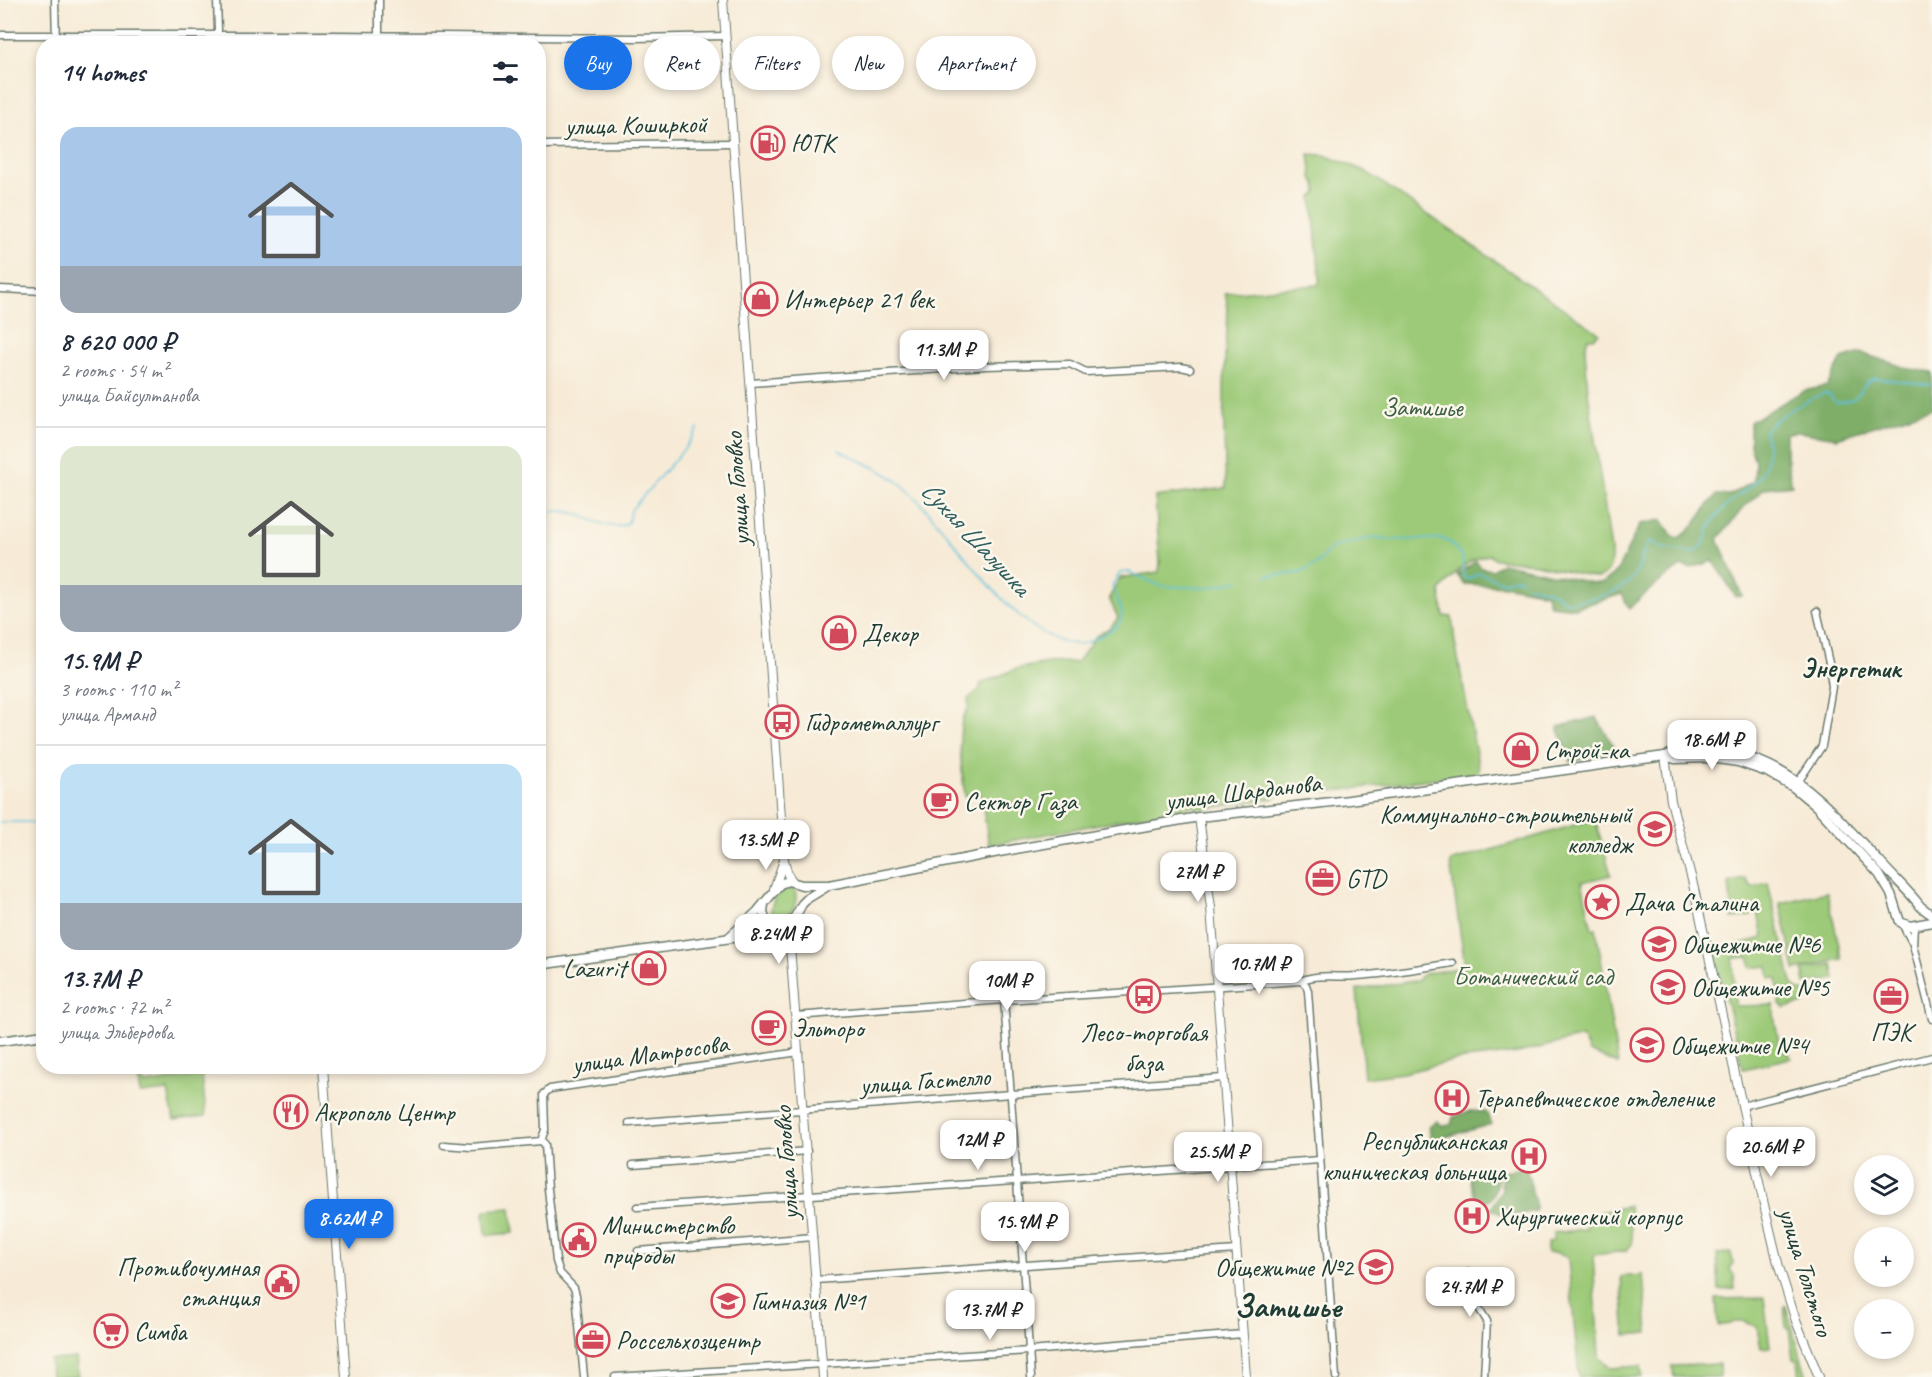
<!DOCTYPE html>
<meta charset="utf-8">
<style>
body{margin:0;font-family:Caveat,sans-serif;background:#f6f6f7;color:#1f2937;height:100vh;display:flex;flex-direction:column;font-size:22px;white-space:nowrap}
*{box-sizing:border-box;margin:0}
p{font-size:20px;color:#747a83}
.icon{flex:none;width:33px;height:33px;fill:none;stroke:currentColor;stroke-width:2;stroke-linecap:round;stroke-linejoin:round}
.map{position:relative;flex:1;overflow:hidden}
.details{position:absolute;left:36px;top:36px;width:510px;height:1038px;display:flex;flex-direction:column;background:#fff;border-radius:24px;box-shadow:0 3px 9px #0003}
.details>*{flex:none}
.banner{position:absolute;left:564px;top:36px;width:570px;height:54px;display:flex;gap:12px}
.controls{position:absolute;left:1854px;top:1155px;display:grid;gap:12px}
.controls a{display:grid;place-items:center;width:60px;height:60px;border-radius:50%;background:#fff;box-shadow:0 3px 9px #0003;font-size:30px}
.price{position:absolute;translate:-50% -51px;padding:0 14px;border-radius:12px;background:#fff;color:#222;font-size:20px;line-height:39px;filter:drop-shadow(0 2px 3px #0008)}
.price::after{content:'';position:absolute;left:50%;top:36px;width:18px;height:14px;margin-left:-9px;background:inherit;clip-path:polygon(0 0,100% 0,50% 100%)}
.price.current{background:#1a73e8;color:#fff}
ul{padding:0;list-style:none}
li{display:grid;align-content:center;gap:12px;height:318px;padding:0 24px}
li+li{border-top:2px solid #e0e1e3}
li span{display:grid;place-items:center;height:186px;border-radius:18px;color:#555}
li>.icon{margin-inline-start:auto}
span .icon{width:108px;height:108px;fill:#fffc;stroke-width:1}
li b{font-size:26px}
h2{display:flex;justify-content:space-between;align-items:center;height:72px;padding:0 24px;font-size:26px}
.tag{padding:0 21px;border-radius:27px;background:#fff;box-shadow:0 3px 9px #0003;font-size:21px;line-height:54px}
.tag.current{background:#1a73e8;color:#fff}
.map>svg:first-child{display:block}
.green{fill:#9dca78;stroke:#5e8456;stroke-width:1.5}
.forest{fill:#7eae68;stroke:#4e764e;stroke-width:1.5}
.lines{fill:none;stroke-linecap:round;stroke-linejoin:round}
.stream{stroke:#5fc1dd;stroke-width:1.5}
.minor-casing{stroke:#6b7a6d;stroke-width:9}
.tertiary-casing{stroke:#6b7a6d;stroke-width:10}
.secondary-casing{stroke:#6b7a6d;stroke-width:11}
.minor{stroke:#fff;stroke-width:6}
.tertiary{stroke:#fff;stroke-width:8}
.secondary{stroke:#fff;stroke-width:8}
.labels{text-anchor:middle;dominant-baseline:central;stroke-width:5;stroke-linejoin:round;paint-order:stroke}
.street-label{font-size:26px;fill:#1f3d34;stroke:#fbf7ec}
.poi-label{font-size:26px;fill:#1f3d34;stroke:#fbf7ec;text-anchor:start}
.park-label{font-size:26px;fill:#3e6045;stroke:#fbf7ec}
.water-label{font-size:27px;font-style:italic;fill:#2f5e5e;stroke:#fbf7ec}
.neighbourhood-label{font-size:27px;font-weight:bold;fill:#1f3d34;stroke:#fbf7ec}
.district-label{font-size:32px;font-weight:bold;fill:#1f3d34;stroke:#fbf7ec}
</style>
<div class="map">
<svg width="1932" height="1377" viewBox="0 0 1932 1377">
<rect width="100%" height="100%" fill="#fbf7ec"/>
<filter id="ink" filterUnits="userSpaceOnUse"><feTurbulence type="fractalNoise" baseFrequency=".0167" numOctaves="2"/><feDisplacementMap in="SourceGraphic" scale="12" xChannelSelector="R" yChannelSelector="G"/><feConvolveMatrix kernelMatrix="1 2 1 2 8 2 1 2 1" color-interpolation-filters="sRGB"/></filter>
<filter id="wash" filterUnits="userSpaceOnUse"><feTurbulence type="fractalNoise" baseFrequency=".008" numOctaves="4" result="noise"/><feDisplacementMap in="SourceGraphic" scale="24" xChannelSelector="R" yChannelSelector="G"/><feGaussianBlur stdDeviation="1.35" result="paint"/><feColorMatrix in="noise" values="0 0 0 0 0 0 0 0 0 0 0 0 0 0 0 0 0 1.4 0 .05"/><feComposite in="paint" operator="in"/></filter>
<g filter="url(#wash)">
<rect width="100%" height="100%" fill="#f7ebd7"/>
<g class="green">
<path d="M 1309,154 L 1324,155 L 1365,171 L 1599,333 L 1594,338 L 1588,338 L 1585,349 L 1588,392 L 1611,550 C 1611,564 1612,573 1598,578 L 1536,564 L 1496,559 L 1489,555 C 1468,557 1453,576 1440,591 L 1444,616 L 1452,617 L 1455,643 L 1479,769 L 1478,773 L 1328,792 L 1323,785 C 1307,786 1285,787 1273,798 L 1197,810 L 1195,806 L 989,845 L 981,795 L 965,797 C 963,775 953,723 969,708 L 968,699 L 980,689 L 980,684 L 1016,669 L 1048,663 L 1077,662 L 1096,636 L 1111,627 L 1118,618 L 1109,598 L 1120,578 L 1159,572 L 1160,562 L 1155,497 L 1226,488 C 1224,446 1223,404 1225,362 C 1225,339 1231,316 1225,293 L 1318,285 L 1320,279 L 1312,197 L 1317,193 L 1316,183 L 1312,178 Z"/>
<polygon points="1595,819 1611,875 1582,882 1592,929 1596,928 1618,1064 1589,1052 1582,1037 1518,1053 1457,1060 1403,1073 1364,1078 1357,990 1419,980 1419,977 1427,973 1465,967 1450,862"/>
<polygon points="1745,879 1752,887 1768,883 1792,983 1798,990 1809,993 1803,1004 1784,1008 1780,1004 1777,978 1770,978 1768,966 1751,968 1749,957 1733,958 1735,1006 1774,1005 1774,1016 1780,1049 1789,1053 1791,1058 1743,1069 1714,951 1763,938 1758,912 1751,913 1751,916 1732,918 1729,882"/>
<path d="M 788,887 L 795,890 C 799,904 791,918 776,921 L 771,916 C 770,902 776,893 788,887 Z"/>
<polygon points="1827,892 1842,959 1795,970 1780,903"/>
<polygon points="1832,964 1835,979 1805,984 1803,969"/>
<polygon points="202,1075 206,1116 174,1120 168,1091 140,1094 138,1079 146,1084"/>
<polygon points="1629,1206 1632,1244 1626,1251 1593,1255 1599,1357 1610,1368 1641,1366 1642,1377 1579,1377 1568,1258 1558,1253 1547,1253 1547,1243 1553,1241 1554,1233 1586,1229 1589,1218 1596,1213"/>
<polygon points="511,1208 514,1233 489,1235 486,1234 484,1213 486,1210"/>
<polygon points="1731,1253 1733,1264 1730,1270 1734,1275 1735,1289 1719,1290 1717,1254"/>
<polygon points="1643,1275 1648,1333 1626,1335 1621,1277"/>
<polygon points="1764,1298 1770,1347 1761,1348 1757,1327 1743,1321 1733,1321 1730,1324 1718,1326 1716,1299"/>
<polygon points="1784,1306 1786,1306 1807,1377 1800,1377 1798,1360 1793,1359 1789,1329 1786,1327"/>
<polygon points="76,1358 78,1377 51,1377 50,1360"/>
<polygon points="1719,1364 1720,1377 1674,1377 1672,1366"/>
</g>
<g class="forest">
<path d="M 1861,353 L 1910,369 L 1932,372 L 1932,408 L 1837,438 L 1798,432 L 1786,433 L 1786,456 L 1792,485 L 1765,488 L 1744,507 L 1718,539 L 1742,596 L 1736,597 L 1713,561 L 1690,568 L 1681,566 C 1662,580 1644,593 1629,609 L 1622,594 L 1575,608 L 1549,605 L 1546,593 L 1509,586 L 1464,584 L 1457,575 L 1476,561 L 1481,568 L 1492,570 L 1502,563 L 1592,583 L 1603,583 L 1617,571 L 1640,524 L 1662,520 L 1672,535 L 1677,538 C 1695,532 1703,508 1717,495 L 1730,495 L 1754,481 L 1755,462 L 1750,445 L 1750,422 L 1803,391 L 1827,386 L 1842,359 Z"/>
<polygon points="1596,717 1616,750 1571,762 1558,727"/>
<polygon points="1470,1111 1486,1112 1492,1124 1431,1141 1429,1127 1437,1121 1443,1126 1451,1125 1453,1117"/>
<polygon points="1523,1168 1527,1171 1536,1207 1535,1211 1505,1217 1508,1210 1505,1208 1500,1214 1491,1209 1502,1189 1501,1184 1503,1171"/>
<polygon points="1490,1173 1500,1173 1492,1197 1484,1203 1476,1201 1469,1176"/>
</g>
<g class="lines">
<g class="stream">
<path d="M 839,450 C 865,464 887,470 909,491 C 953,532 1015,641 1077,644 C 1084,645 1092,640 1098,637 C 1109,631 1123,627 1122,613 L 1112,586 L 1120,573 L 1129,572 L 1161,586 L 1209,588 L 1240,580"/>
<path d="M 538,505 L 551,512 C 578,505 605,536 628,523 L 631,510 L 685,448 L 698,429"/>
<polyline points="1266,576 1300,573 1317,564 1329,550 1336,546 1376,537 1387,540 1442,539 1451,543 1463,558 1463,577 1468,579 1479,573 1503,582 1515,578 1522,580"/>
<path d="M 1527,586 C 1546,589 1551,589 1567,602 C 1592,599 1624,595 1637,571 C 1643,560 1641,551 1650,541 L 1662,548 L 1693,553 C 1711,541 1703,537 1712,523 C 1738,482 1777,492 1765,430 C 1781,413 1803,403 1824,393 L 1830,395 L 1833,400 L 1837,403 L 1854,399 L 1868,381 L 1875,378 L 1932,385"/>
<polyline points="0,822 27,822 44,824"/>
</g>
</g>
</g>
<g filter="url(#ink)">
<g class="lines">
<g class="minor-casing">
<g id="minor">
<polyline points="55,0 56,44"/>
<polyline points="379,0 379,35"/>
<polyline points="0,35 335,35 635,38 725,36"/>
<polyline points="215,44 218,30 217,0"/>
<polyline points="538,145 733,143"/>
<polyline points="0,289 44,291"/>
<polyline points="751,383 985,366 1070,364 1086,372 1181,367 1190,369"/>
<polyline points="1798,782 1822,746 1832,687 1829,663 1817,611"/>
<polyline points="1901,922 1912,942"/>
<polyline points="1914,925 1913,945 1932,1019"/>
<polyline points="1301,981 1306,985 1308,991 1336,1377"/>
<polyline points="1004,1000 1031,1377"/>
<path d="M 796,1016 L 1004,1000 L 1301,981 C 1316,973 1340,978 1356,976 C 1389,974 1421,968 1453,963"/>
<polyline points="1742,1106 1932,1057"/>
<polyline points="629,1123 1223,1078"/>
<polyline points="541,1141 545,1144 548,1189 556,1261 560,1273 574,1288 576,1295 584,1377"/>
<polyline points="444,1145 471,1147 541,1141 545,1130 544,1094 550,1089 799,1052"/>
<polyline points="633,1165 807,1151"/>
<polyline points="637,1207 1320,1160"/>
<polyline points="638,1251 813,1237"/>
<polyline points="1469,1272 1475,1302 1487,1321 1484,1377"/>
<polyline points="816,1280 1236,1250"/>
<polyline points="615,1377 1029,1351 1243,1334"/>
</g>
</g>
<g class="tertiary-casing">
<g id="tertiary">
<polyline points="723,0 784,860 788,875 793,882"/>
<polyline points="1665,756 1671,801 1692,880 1765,1209 1779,1267 1796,1321 1819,1377"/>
<polyline points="1199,817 1211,908 1246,1377"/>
<polyline points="774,889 784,860"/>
<polyline points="795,917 790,946 823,1377"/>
<polyline points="323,1066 346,1377"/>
</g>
</g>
<g class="secondary-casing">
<g id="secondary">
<polyline points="1665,756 1675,759 1711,758 1738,762 1767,772 1793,787 1816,806 1879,874 1891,894 1900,922 1910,926 1932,922"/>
<polyline points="764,904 763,912 766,922 778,928"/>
<path d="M 728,938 L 757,912 L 780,884 L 788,881 L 802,885 L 829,885 L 999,852 L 1199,817 L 1349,800 L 1665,756 C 1682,748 1701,748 1719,751 C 1790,759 1832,811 1878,860 C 1892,876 1909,891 1921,907 L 1932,915"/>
<polyline points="538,965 753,935 781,928 788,924 795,917 802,904 808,898 826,887"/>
<polyline points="0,1041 44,1035"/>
</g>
</g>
<use href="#minor" class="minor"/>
<use href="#tertiary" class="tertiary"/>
<use href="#secondary" class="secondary"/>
</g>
</g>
<defs>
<g id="fuel-ring" transform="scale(1.725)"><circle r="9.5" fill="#fbf7ec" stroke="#d1495b" stroke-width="1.5"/><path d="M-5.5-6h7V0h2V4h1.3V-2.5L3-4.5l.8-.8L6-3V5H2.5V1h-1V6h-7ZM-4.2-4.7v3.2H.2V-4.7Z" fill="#d1495b"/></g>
<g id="shop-ring" transform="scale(1.725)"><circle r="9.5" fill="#fbf7ec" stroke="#d1495b" stroke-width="1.5"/><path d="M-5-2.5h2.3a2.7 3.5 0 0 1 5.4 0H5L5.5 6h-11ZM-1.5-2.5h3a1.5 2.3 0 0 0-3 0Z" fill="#d1495b"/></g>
<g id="bus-ring" transform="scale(1.725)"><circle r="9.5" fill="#fbf7ec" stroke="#d1495b" stroke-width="1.5"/><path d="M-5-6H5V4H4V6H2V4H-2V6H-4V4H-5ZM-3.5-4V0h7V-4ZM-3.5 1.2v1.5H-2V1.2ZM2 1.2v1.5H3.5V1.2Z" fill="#d1495b"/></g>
<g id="cafe-ring" transform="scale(1.725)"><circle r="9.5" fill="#fbf7ec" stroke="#d1495b" stroke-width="1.5"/><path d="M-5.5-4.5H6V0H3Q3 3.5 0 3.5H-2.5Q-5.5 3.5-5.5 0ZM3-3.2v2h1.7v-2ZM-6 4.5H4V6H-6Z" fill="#d1495b"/></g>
<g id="university-ring" transform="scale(1.725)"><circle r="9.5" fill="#fbf7ec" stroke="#d1495b" stroke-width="1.5"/><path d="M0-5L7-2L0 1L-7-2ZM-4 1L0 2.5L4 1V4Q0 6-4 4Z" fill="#d1495b"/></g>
<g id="office-ring" transform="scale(1.725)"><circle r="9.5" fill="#fbf7ec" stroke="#d1495b" stroke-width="1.5"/><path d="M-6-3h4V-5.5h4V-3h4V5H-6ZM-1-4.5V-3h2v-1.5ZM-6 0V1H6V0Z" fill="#d1495b"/></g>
<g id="sight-ring" transform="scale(1.725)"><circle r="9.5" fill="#fbf7ec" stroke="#d1495b" stroke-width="1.5"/><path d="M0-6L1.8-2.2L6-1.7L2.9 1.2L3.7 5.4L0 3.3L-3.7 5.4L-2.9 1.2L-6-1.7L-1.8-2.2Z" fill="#d1495b"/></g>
<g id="hospital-ring" transform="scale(1.725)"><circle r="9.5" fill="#fbf7ec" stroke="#d1495b" stroke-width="1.5"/><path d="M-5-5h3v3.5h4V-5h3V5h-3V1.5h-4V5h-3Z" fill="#d1495b"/></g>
<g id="restaurant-ring" transform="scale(1.725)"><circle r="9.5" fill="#fbf7ec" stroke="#d1495b" stroke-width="1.5"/><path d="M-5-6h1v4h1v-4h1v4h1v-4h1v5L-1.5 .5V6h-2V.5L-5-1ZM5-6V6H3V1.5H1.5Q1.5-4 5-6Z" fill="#d1495b"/></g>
<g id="civic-ring" transform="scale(1.725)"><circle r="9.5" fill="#fbf7ec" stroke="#d1495b" stroke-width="1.5"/><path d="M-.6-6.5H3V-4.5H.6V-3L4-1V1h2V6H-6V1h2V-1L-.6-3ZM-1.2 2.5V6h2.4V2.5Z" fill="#d1495b"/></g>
<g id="school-ring" transform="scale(1.725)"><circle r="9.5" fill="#fbf7ec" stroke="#d1495b" stroke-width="1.5"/><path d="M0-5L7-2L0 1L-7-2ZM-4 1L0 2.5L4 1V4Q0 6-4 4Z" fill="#d1495b"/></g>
<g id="supermarket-ring" transform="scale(1.725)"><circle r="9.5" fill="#fbf7ec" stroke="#d1495b" stroke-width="1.5"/><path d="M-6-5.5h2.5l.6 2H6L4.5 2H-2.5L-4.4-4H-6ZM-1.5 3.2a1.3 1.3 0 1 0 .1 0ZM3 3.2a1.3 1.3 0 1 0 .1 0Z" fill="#d1495b"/></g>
</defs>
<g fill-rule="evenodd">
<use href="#fuel-ring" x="768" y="143"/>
<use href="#shop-ring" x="761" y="299"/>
<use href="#shop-ring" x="839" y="633"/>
<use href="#bus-ring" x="782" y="722"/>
<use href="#shop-ring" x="1521" y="750"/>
<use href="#cafe-ring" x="941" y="801"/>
<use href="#university-ring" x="1655" y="829"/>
<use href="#office-ring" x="1323" y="878"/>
<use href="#sight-ring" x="1602" y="902"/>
<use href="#university-ring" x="1659" y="944"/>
<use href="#shop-ring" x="649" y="968"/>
<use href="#university-ring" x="1668" y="987"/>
<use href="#bus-ring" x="1144" y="996"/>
<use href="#office-ring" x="1891" y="996"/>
<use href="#cafe-ring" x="769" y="1028"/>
<use href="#university-ring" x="1647" y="1045"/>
<use href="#hospital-ring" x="1452" y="1098"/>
<use href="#restaurant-ring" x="291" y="1112"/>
<use href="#hospital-ring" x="1529" y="1156"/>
<use href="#hospital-ring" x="1472" y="1216"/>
<use href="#civic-ring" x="579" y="1240"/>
<use href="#university-ring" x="1376" y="1267"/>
<use href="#civic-ring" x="282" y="1282"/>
<use href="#school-ring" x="728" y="1301"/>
<use href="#supermarket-ring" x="111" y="1331"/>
<use href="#office-ring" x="593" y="1340"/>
</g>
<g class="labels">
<g class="street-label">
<text transform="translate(636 125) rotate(-1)">улица Коширкой</text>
<text transform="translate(737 489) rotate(-94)">улица Головко</text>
<text transform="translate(1243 792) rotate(-7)">улица Шарданова</text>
<text transform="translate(650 1054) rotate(-8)">улица Матросова</text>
<text transform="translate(925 1081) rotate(-4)">улица Гастелло</text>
<text transform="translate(786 1163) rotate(-94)">улица Головко</text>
<text transform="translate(1806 1272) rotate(73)">улица Толстого</text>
</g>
<g class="poi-label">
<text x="791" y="143">ЮТК</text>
<text x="784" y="299">Интерьер 21 век</text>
<text x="862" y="633">Декор</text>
<text x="805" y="722">Гидрометаллург</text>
<text x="1544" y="750">Строй-ка</text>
<text x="964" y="801">Сектор Газа</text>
<text x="1632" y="814" text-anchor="end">Коммунально-строительный<tspan x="1632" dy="30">колледж</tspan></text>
<text x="1346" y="878">GTD</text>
<text x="1625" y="902">Дача Сталина</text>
<text x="1682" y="944">Общежитие №6</text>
<text x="626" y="968" text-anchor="end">Lazurit</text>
<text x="1691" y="987">Общежитие №5</text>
<text x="792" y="1028">Эльторо</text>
<text x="1144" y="1032" text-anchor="middle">Лесо-торговая<tspan x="1144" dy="30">база</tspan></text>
<text x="1891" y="1032" text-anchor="middle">ПЭК</text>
<text x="1670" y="1045">Общежитие №4</text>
<text x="1475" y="1098">Терапевтическое отделение</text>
<text x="314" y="1112">Акрополь Центр</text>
<text x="1506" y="1141" text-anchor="end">Республиканская<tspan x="1506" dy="30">клиническая больница</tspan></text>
<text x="1495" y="1216">Хирургический корпус</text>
<text x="602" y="1225">Министерство<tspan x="602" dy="30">природы</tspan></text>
<text x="259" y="1267" text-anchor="end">Противочумная<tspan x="259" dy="30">станция</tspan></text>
<text x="1353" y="1267" text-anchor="end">Общежитие №2</text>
<text x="751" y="1301">Гимназия №1</text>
<text x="134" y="1331">Симба</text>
<text x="616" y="1340">Россельхозцентр</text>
</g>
<g class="park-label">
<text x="1422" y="407">Затишье</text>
<text x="1533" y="976">Ботанический сад</text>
</g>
<g class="water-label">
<text transform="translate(976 538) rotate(47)">Сухая Шалушка</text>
</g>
<g class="neighbourhood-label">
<text x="1851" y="668">Энергетик</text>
</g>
<g class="district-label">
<text x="1288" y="1306">Затишье</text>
</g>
</g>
</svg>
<div class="controls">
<a><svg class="icon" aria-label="layers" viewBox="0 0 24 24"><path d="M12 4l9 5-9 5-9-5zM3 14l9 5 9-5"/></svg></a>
<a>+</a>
<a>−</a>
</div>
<b class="price" style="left:944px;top:381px">11.3M ₽</b>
<b class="price" style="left:1712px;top:771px">18.6M ₽</b>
<b class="price" style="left:766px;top:871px">13.5M ₽</b>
<b class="price" style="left:1198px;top:903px">27M ₽</b>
<b class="price" style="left:779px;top:965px">8.24M ₽</b>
<b class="price" style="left:1259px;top:995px">10.7M ₽</b>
<b class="price" style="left:1007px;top:1012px">10M ₽</b>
<b class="price" style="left:978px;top:1171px">12M ₽</b>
<b class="price" style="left:1771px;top:1178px">20.6M ₽</b>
<b class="price" style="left:1218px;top:1183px">25.5M ₽</b>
<b class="price current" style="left:349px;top:1250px">8.62M ₽</b>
<b class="price" style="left:1025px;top:1253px">15.9M ₽</b>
<b class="price" style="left:1470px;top:1318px">24.7M ₽</b>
<b class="price" style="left:990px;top:1341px">13.7M ₽</b>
<div class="banner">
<a class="tag current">Buy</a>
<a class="tag">Rent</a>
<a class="tag">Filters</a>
<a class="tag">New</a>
<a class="tag">Apartment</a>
</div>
<section class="details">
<h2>14 homes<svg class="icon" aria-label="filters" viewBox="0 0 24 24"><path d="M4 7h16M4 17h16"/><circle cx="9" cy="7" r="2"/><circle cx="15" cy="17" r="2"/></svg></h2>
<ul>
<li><span style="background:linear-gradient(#a9c7e8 75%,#9aa5b1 0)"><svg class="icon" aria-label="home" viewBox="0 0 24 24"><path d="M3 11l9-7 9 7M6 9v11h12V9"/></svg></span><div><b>8 620 000 ₽</b><p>2 rooms · 54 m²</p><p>улица Байсултанова</p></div></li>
<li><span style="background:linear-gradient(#dfe7d0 75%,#9aa5b1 0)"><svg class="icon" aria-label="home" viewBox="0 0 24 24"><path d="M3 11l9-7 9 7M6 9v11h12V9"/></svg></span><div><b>15.9M ₽</b><p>3 rooms · 110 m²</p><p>улица Арманд</p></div></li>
<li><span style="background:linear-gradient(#bfe0f5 75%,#9aa5b1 0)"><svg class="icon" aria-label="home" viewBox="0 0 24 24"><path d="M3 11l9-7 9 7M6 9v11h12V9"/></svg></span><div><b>13.7M ₽</b><p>2 rooms · 72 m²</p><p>улица Эльбердова</p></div></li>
</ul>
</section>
</div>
